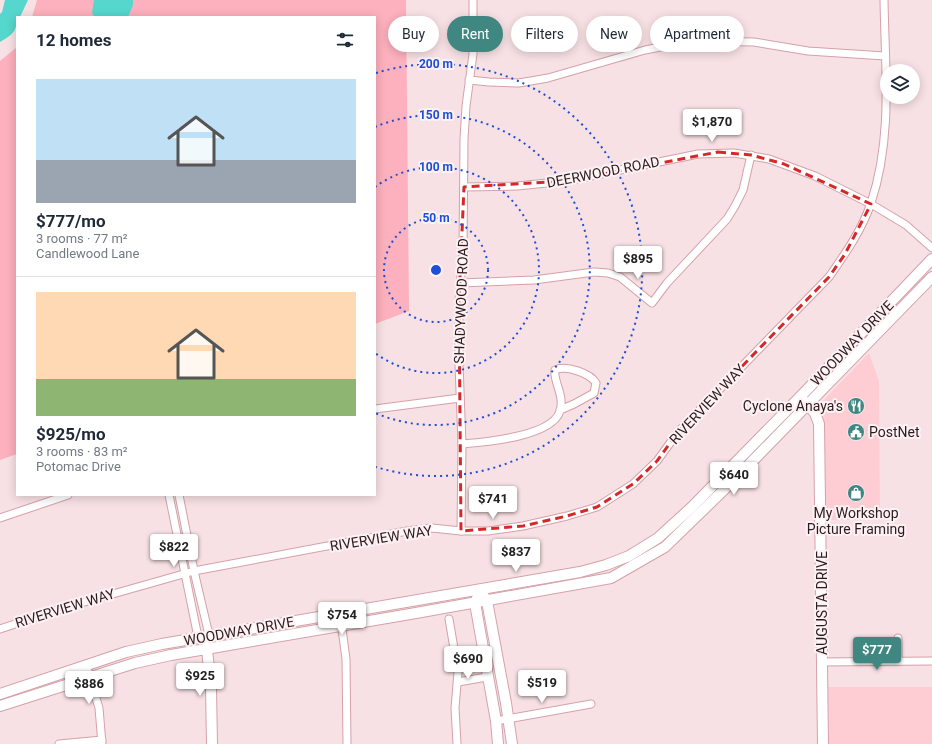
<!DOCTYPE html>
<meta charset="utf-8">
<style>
body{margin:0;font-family:Roboto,sans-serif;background:#f6f6f7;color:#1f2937;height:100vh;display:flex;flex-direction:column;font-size:15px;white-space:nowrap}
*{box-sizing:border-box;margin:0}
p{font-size:13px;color:#747a83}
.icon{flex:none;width:22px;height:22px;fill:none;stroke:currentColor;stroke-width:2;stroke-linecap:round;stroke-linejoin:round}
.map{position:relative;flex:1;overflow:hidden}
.sheet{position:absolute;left:16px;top:16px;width:360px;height:480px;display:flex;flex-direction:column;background:#fff;border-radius:0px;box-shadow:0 2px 10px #0003}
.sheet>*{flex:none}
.guide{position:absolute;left:388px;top:16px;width:380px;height:36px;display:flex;gap:8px}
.fabs{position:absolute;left:880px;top:64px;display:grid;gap:8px}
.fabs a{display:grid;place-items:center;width:40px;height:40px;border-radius:50%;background:#fff;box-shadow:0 2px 10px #0003;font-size:20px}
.price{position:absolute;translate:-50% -34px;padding:0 9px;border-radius:4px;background:#fff;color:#222;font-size:13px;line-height:26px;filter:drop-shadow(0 1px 2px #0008)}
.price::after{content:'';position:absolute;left:50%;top:24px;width:12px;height:9px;margin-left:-6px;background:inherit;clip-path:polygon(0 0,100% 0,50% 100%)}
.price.selected{background:#408781;color:#fff}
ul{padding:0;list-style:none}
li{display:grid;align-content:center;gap:8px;height:212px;padding:0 20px}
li+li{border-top:1px solid #e0e1e3}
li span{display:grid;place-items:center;height:124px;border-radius:0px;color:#555}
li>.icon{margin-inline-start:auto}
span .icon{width:72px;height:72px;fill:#fffc;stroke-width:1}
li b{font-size:17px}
h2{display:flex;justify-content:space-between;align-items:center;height:48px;padding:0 20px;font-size:17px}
.tag{padding:0 14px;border-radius:18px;background:#fff;box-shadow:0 2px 10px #0003;font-size:14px;line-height:36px}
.tag.selected{background:#408781;color:#fff}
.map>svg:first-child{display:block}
.built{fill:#feccd3}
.green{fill:#fdb0bd}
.water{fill:#56d7cd}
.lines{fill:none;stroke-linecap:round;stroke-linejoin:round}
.street-casing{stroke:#d5a1a9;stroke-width:9}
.secondary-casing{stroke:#d5a1a9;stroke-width:12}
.street{stroke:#fff;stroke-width:7}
.secondary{stroke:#fff;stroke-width:10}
.marked{fill:none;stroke:#d62828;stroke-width:3;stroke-dasharray:8 5;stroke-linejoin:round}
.ring{fill:none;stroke:#1d4ed8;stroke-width:2;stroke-dasharray:2 4}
.labels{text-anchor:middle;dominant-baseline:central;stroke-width:4;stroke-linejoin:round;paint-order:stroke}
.street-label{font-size:14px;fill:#2d1a1d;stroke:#fdf2f3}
.poi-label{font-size:14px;fill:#2d1a1d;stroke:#fdf2f3;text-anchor:end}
.centre{fill:#1d4ed8;stroke:#fdf2f3;stroke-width:2}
.ring-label{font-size:12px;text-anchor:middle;font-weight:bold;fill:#1d4ed8;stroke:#fdf2f3;stroke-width:4;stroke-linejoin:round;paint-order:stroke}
</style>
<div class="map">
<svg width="932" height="744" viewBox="0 0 932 744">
<rect width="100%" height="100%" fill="#f8e1e4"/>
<g class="built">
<polygon points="869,353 879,381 880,520 825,520 823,401"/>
<polygon points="828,687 932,687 932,744 829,744"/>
</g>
<g class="green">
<polygon points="37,0 406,0 409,311 375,324 375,17 32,17"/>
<polygon points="17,47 17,454 0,460 0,61"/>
</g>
<g class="water">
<path d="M 5,0 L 28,0 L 20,17 L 17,17 C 17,32 12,35 0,42 L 0,14 L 2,12 Z"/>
<polygon points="94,0 133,0 133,5 128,17 94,17 92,12"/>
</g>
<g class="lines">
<g class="street-casing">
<g id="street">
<polyline points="469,80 489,82 519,83 548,78 645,50 691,41 754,42 808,51 885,56"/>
<polyline points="464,187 517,186 567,181 698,154 734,153 769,159 815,176 871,204 906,225 932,248"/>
<polyline points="461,283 534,280 594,272 608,273 620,277 652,303 667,283 727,219 735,206 743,190 751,155"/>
<polyline points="375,409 460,398"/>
<path d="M 462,444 C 485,442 552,437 560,411 C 565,396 553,381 555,370 C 566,365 590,373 596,383 L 594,393 L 574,404 L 560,410"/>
<polyline points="169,495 198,637"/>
<polyline points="179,495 194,571 209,635"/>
<polyline points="0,518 68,495"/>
<polyline points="461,531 462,444 459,364 459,301 463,249 464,139 466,106 473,54 473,0"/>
<polyline points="340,614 346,659 347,744"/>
<polyline points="449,619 458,672 455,708 457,744"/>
<path d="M 0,629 L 67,607 L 194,571 L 407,531 L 432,528 L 461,531 L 488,531 L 523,526 L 567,516 L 597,507 L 633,484 L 657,461 L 678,432 L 829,277 C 845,254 862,230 871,203 C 893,137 885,68 884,0"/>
<polyline points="898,638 898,661"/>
<polyline points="822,662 932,661"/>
<polyline points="86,665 99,708 102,744"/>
<polyline points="458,682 487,677"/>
<polyline points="496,721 591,704"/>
<polyline points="59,744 102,740"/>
</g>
</g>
<g class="secondary-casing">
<g id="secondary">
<polyline points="804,401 815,413 819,424 823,744"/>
<polyline points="483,595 487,601 506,703 512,744"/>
<polyline points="477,598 475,603 496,721 498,744"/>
<polyline points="208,643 207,649 211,689 212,744"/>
<polyline points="0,694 126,652 162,644 580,572 606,565 629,556 658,538 692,507 801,396 932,259"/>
<polyline points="0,706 135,663 171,655 416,613 611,578 665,547 736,478 932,277"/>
</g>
</g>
<use href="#street" class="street"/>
<use href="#secondary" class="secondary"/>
</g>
<path class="marked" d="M 718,152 L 751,155 L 784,164 L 871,204 L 845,254 L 829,277 L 678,432 L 657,461 L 633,484 L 597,507 L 567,516 L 523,526 L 461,531 L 459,301 L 464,187 L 567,181 Z"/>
<g class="ring">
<circle cx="436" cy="270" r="52"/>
<path d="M375 187A103 103 0 1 1 375 353"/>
<path d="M375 127A155 155 0 1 1 375 413"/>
<path d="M376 73A206 206 0 1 1 376 467"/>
</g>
<defs>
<g id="restaurant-disc" transform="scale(0.9)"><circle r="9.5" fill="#408781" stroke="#fdf2f3"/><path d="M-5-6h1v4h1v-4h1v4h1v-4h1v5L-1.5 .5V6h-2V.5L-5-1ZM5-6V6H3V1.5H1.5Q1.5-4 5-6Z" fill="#fff"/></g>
<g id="civic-disc" transform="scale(0.9)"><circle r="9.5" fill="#408781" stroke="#fdf2f3"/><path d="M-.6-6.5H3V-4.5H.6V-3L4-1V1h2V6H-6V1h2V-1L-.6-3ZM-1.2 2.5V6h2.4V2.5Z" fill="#fff"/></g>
<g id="shop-disc" transform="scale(0.9)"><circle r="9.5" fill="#408781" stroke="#fdf2f3"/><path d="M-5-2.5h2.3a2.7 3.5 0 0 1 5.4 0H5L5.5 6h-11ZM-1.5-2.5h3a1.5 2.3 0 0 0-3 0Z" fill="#fff"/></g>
</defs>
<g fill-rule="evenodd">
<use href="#restaurant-disc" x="856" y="406"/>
<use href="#civic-disc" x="856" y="432"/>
<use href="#shop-disc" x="856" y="493"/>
</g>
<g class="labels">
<g class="street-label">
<text transform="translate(603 172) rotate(-11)">DEERWOOD ROAD</text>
<text transform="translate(461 301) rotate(-88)">SHADYWOOD ROAD</text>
<text transform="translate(852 343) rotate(-46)">WOODWAY DRIVE</text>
<text transform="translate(707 404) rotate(-47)">RIVERVIEW WAY</text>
<text transform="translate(381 538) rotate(-9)">RIVERVIEW WAY</text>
<text transform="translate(822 603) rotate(-90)">AUGUSTA DRIVE</text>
<text transform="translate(65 608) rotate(-17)">RIVERVIEW WAY</text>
<text transform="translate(239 631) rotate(-10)">WOODWAY DRIVE</text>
</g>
<g class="poi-label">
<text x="843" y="406">Cyclone Anaya's</text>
<text x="869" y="432" text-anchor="start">PostNet</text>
<text x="856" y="513" text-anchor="middle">My Workshop<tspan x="856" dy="16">Picture Framing</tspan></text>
</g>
</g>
<circle cx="436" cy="270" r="6" class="centre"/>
<g class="ring-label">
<text x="436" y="68">200 m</text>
<text x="436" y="119">150 m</text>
<text x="436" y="171">100 m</text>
<text x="436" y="222">50 m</text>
</g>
</svg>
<div class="fabs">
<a><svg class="icon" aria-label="layers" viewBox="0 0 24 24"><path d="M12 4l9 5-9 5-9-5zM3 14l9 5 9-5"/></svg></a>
</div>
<b class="price" style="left:712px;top:143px">$1,870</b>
<b class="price" style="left:638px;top:280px">$895</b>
<b class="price" style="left:734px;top:496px">$640</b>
<b class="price" style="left:493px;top:520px">$741</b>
<b class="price" style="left:174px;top:568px">$822</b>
<b class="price" style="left:516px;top:573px">$837</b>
<b class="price" style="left:342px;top:636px">$754</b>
<b class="price selected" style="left:877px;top:671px">$777</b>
<b class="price" style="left:468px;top:680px">$690</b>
<b class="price" style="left:200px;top:697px">$925</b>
<b class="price" style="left:542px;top:704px">$519</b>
<b class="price" style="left:89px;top:705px">$886</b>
<div class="guide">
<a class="tag">Buy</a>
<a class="tag selected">Rent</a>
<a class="tag">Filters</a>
<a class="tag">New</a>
<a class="tag">Apartment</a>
</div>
<section class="sheet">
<h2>12 homes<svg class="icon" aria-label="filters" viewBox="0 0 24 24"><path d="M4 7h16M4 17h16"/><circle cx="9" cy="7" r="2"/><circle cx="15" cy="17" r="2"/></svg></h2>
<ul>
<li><span style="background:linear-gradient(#bfe0f5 65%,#9aa5b1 0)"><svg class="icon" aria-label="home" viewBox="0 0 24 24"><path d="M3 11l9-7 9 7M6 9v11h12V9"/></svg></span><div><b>$777/mo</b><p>3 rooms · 77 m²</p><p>Candlewood Lane</p></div></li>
<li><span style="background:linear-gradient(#ffd9b3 70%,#8fb573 0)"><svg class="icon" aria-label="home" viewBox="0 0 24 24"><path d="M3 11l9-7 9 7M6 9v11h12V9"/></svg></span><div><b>$925/mo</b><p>3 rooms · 83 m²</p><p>Potomac Drive</p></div></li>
</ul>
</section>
</div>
